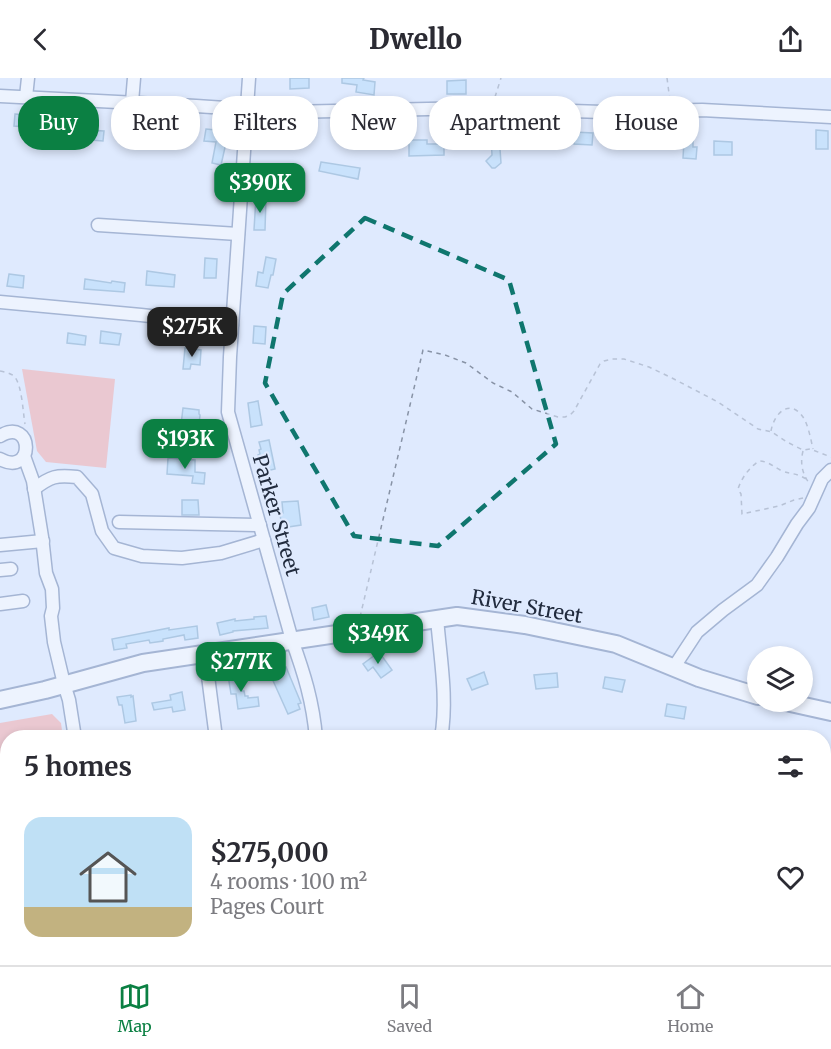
<!DOCTYPE html>
<meta charset="utf-8">
<style>
body{margin:0;font-family:Merriweather,serif;background:#f2f2f3;color:#2b2b33;height:100vh;display:flex;flex-direction:column;font-size:22px;white-space:nowrap}
*{box-sizing:border-box;margin:0}
p{font-size:20px;color:#7c7c81}
.icon{flex:none;width:33px;height:33px;fill:none;stroke:currentColor;stroke-width:2;stroke-linecap:round;stroke-linejoin:round}
.map{position:relative;flex:1;overflow:hidden}
.sheet{position:absolute;left:0px;top:652px;width:831px;height:236px;display:flex;flex-direction:column;background:#fff;border-radius:24px 24px 0 0;box-shadow:0 3px 9px #0003}
.sheet>*{flex:none}
.banner{position:absolute;left:18px;top:18px;width:795px;height:54px;display:flex;gap:12px}
.controls{position:absolute;left:747px;top:568px;display:grid;gap:12px}
.controls a{display:grid;place-items:center;width:66px;height:66px;border-radius:50%;background:#fff;box-shadow:0 3px 9px #0003;font-size:30px}
.price{position:absolute;translate:-50% -51px;padding:0 14px;border-radius:12px;background:#0b8043;color:#fff;font-size:20px;line-height:39px;filter:drop-shadow(0 2px 3px #0008)}
.price::after{content:'';position:absolute;left:50%;top:36px;width:18px;height:14px;margin-left:-9px;background:inherit;clip-path:polygon(0 0,100% 0,50% 100%)}
.price.current{background:#222;color:#fff}
ul{padding:0;list-style:none}
li{display:flex;align-items:center;gap:18px;height:150px;padding:0 24px}
li span{display:grid;place-items:center;flex:none;width:168px;height:120px;border-radius:18px;color:#555}
li>.icon{margin-inline-start:auto}
span .icon{width:72px;height:72px;fill:#fffc;stroke-width:1}
li b{font-size:26px}
h2{display:flex;justify-content:space-between;align-items:center;height:72px;padding:0 24px;font-size:26px}
.chip{padding:0 21px;border-radius:24px;background:#fff;box-shadow:0 3px 9px #0003;font-size:21px;line-height:54px}
.chip.current{background:#0b8043;color:#fff}
header{display:flex;justify-content:space-between;align-items:center;height:78px;padding:0 24px;background:#fff;font-size:27px;font-weight:800}
.dock{display:flex;justify-content:space-around;align-items:center;height:84px;border-top:2px solid #e1e1e2;background:#fff;font-size:16px;color:#7c7c81}
.dock a{display:grid;justify-items:center;gap:3px}
.dock .current{color:#0b8043}
.map>svg:first-child{display:block}
.green{fill:#f8a09c}
.building{fill:#b0d9fa;stroke:#71a0c4;stroke-width:1.5}
.lines{fill:none;stroke-linecap:round;stroke-linejoin:round}
.minor-casing{stroke:#5f77a2;stroke-width:15}
.major-casing{stroke:#5f77a2;stroke-width:20}
.path{stroke:#8893a6;stroke-width:1.5;stroke-dasharray:4.5 4.5;stroke-linecap:butt}
.minor{stroke:#fff;stroke-width:12}
.major{stroke:#fff;stroke-width:16}
.marked{fill:none;stroke:#0f766e;stroke-width:4.5;stroke-dasharray:12 8;stroke-linejoin:round}
.labels{text-anchor:middle;dominant-baseline:central;stroke-width:4.5;stroke-linejoin:round;paint-order:stroke}
.street-label{font-size:20px;fill:#212b3e;stroke:#dfeafe}
</style>
<header><svg class="icon" aria-label="back" viewBox="0 0 24 24"><path d="M15 5l-7 7 7 7"/></svg>Dwello<svg class="icon" aria-label="share" viewBox="0 0 24 24"><path d="M12 15V3M7 8l5-5 5 5M5 13v7h14v-7"/></svg></header>
<div class="map">
<svg width="831" height="887" viewBox="0 0 831 887">
<rect width="100%" height="100%" fill="#dfeafe"/>
<g class="green">
<polygon points="22,291 115,301 106,390 46,384 37,373"/>
<polygon points="52,636 61,645 63,660 8,660 7,731 0,732 0,645"/>
</g>
<g class="building">
<polygon points="290,0 309,0 309,10 290,11"/>
<polygon points="342,0 364,0 363,2 375,4 374,17 356,14 357,7 342,5"/>
<polygon points="466,2 466,16 447,16 447,3"/>
<polygon points="15,36 30,37 29,47 41,48 40,58 28,58 29,49 14,48"/>
<polygon points="75,42 85,43 85,46 87,47 87,52 104,53 103,63 78,61 78,58 73,57 74,45 75,45"/>
<polygon points="170,45 190,49 188,61 169,59"/>
<polygon points="125,49 140,50 139,53 150,55 149,63 124,59"/>
<polygon points="258,49 276,50 275,63 257,61"/>
<polygon points="206,51 225,53 224,65 226,65 221,87 212,85 216,64 204,63"/>
<polygon points="816,52 828,53 828,71 816,71"/>
<polygon points="574,54 593,55 592,67 574,66"/>
<polygon points="640,54 659,56 658,69 639,67"/>
<polygon points="491,60 506,60 506,71 500,71 501,85 495,90 492,90 486,83 492,77"/>
<polygon points="409,62 427,62 427,66 444,66 444,77 409,78"/>
<polygon points="684,63 693,63 693,69 697,69 696,81 683,80"/>
<polygon points="714,63 732,64 732,77 714,77"/>
<polygon points="321,84 360,90 358,101 319,93"/>
<polygon points="256,119 266,119 265,152 254,152"/>
<polygon points="266,179 276,181 273,197 271,197 268,210 256,208 258,194 263,195"/>
<polygon points="205,180 217,181 216,200 204,200"/>
<polygon points="147,193 175,197 174,209 146,207"/>
<polygon points="9,196 24,198 23,210 7,208"/>
<polygon points="85,201 111,205 112,203 125,205 124,214 84,211"/>
<polygon points="254,248 266,249 265,266 253,265"/>
<polygon points="101,253 121,256 119,267 100,265"/>
<polygon points="68,255 86,258 85,267 67,265"/>
<polygon points="185,270 201,272 200,287 191,286 190,291 183,291"/>
<polygon points="258,323 262,347 251,349 248,325"/>
<polygon points="183,330 199,332 199,336 200,337 199,347 197,347 197,349 181,347"/>
<polygon points="269,362 275,391 262,394 258,377 260,376 259,372 261,371 259,364"/>
<polygon points="168,380 195,382 195,394 205,395 204,406 192,405 193,398 167,396"/>
<polygon points="182,422 198,422 199,437 182,437"/>
<polygon points="298,423 301,447 282,450 280,436 283,435 282,424"/>
<polygon points="326,527 329,539 314,542 312,530"/>
<polygon points="266,538 268,550 233,553 233,554 220,557 217,545 235,541 235,543 254,541 254,539"/>
<polygon points="197,548 198,560 185,562 184,557 163,561 163,563 150,565 149,562 126,566 127,570 114,572 112,561 169,550 169,552"/>
<polygon points="379,574 392,592 381,600 373,589 368,593 363,586"/>
<polygon points="286,589 301,625 298,626 300,631 288,636 270,596"/>
<polygon points="484,594 488,606 472,612 467,601"/>
<polygon points="557,595 558,609 536,611 534,597"/>
<polygon points="240,596 242,613 244,613 245,618 248,618 248,620 258,619 259,628 238,631 236,616 231,616 228,597"/>
<polygon points="605,599 625,602 622,614 603,610"/>
<polygon points="182,614 185,632 173,634 172,629 154,632 152,625 171,622 170,617"/>
<polygon points="131,617 131,619 133,618 136,643 125,645 122,627 119,627 117,619"/>
<polygon points="667,626 686,629 684,641 665,638"/>
<polygon points="8,776 8,858 0,859 0,777"/>
</g>
<g class="lines">
<g class="minor-casing">
<g id="minor">
<path d="M 249,0 L 230,279 L 228,334 L 292,562 C 304,595 313,624 316,660"/>
<polyline points="0,18 196,28 288,34 475,30 603,34 702,32 831,39"/>
<polyline points="26,19 28,0"/>
<polyline points="132,24 134,0"/>
<polyline points="98,147 238,156"/>
<polyline points="0,224 141,237 232,247"/>
<path d="M 0,358 C 34,338 35,400 0,381"/>
<polyline points="24,378 33,403 42,459 46,495 52,511 53,530 51,538 54,564 64,606 69,622 75,660"/>
<path d="M 34,411 C 51,398 56,397 77,399 L 92,416 L 102,453 L 114,470 L 142,478 L 182,480 L 221,475 L 264,462"/>
<polyline points="119,444 260,447"/>
<polyline points="0,467 43,463"/>
<polyline points="0,492 11,491"/>
<polyline points="0,526 23,523"/>
<path d="M 437,540 C 440,579 448,621 441,660"/>
<polyline points="205,575 216,660"/>
<polyline points="674,589 697,554 723,532 757,507 777,479 797,446 809,430 822,401 831,392"/>
<polyline points="0,756 8,755"/>
<polyline points="171,880 172,887"/>
<polyline points="227,880 227,887"/>
<polyline points="395,880 397,887"/>
<polyline points="236,887 237,880"/>
<polyline points="607,887 610,880"/>
</g>
</g>
<g class="major-casing">
<g id="major">
<polyline points="0,622 45,612 143,585 457,538 525,547 616,566 699,600 758,618"/>
<polyline points="786,624 831,634"/>
</g>
</g>
<g class="path">
<polyline points="667,0 670,23"/>
<polyline points="495,19 501,0"/>
<path d="M 0,293 C 5,294 10,295 14,298 C 22,306 23,335 25,346"/>
<path d="M 771,353 C 774,335 790,320 803,339 C 808,346 811,362 813,371"/>
<path d="M 803,373 C 800,385 802,395 809,405"/>
<path d="M 803,420 L 794,422 L 779,428 L 742,436 L 741,416 L 738,411 C 742,399 749,390 759,383 C 768,383 774,389 782,393 C 792,397 795,394 806,401"/>
<polyline points="360,539 423,272 445,277 466,285 493,305 512,314 532,331 558,339 565,339 570,337 574,333 600,286 604,283 612,281 624,281 649,289 672,300 718,324 758,351 772,354 787,364 803,372 810,371 831,379"/>
</g>
<use href="#minor" class="minor"/>
<use href="#major" class="major"/>
</g>
<path d="M0 0H831V887H0ZM 365,140 L 509,202 L 556,366 L 438,468 L 354,458 L 265,305 L 283,216 Z" fill="#dfeafe" fill-opacity=".55" fill-rule="evenodd"/>
<path class="marked" d="M 365,140 L 509,202 L 556,366 L 438,468 L 354,458 L 265,305 L 283,216 Z"/>
<g class="labels">
<g class="street-label">
<text transform="translate(277 437) rotate(74)">Parker Street</text>
<text transform="translate(527 528) rotate(10)">River Street</text>
</g>
</g>
</svg>
<div class="controls">
<a><svg class="icon" aria-label="layers" viewBox="0 0 24 24"><path d="M12 4l9 5-9 5-9-5zM3 14l9 5 9-5"/></svg></a>
</div>
<b class="price" style="left:260px;top:136px">$390K</b>
<b class="price current" style="left:192px;top:280px">$275K</b>
<b class="price" style="left:185px;top:392px">$193K</b>
<b class="price" style="left:378px;top:587px">$349K</b>
<b class="price" style="left:241px;top:615px">$277K</b>
<div class="banner">
<a class="chip current">Buy</a>
<a class="chip">Rent</a>
<a class="chip">Filters</a>
<a class="chip">New</a>
<a class="chip">Apartment</a>
<a class="chip">House</a>
</div>
<section class="sheet">
<h2>5 homes<svg class="icon" aria-label="filters" viewBox="0 0 24 24"><path d="M4 7h16M4 17h16"/><circle cx="9" cy="7" r="2"/><circle cx="15" cy="17" r="2"/></svg></h2>
<ul>
<li><span style="background:linear-gradient(#bfe0f5 75%,#c2b280 0)"><svg class="icon" aria-label="home" viewBox="0 0 24 24"><path d="M3 11l9-7 9 7M6 9v11h12V9"/></svg></span><div><b>$275,000</b><p>4 rooms · 100 m²</p><p>Pages Court</p></div><svg class="icon" aria-label="heart" viewBox="0 0 24 24"><path d="M12 20l-8-8c-3-5 5-10 8-4 3-6 11-1 8 4z"/></svg></li>
</ul>
</section>
</div>
<nav class="dock">
<a class="current"><svg class="icon" aria-label="map" viewBox="0 0 24 24"><path d="M3 6l6-2 6 2 6-2v14l-6 2-6-2-6 2zM9 4v14M15 6v14"/></svg>Map</a>
<a><svg class="icon" aria-label="saved" viewBox="0 0 24 24"><path d="M7 4h10v16l-5-4-5 4z"/></svg>Saved</a>
<a><svg class="icon" aria-label="home" viewBox="0 0 24 24"><path d="M3 11l9-7 9 7M6 9v11h12V9"/></svg>Home</a>
</nav>
